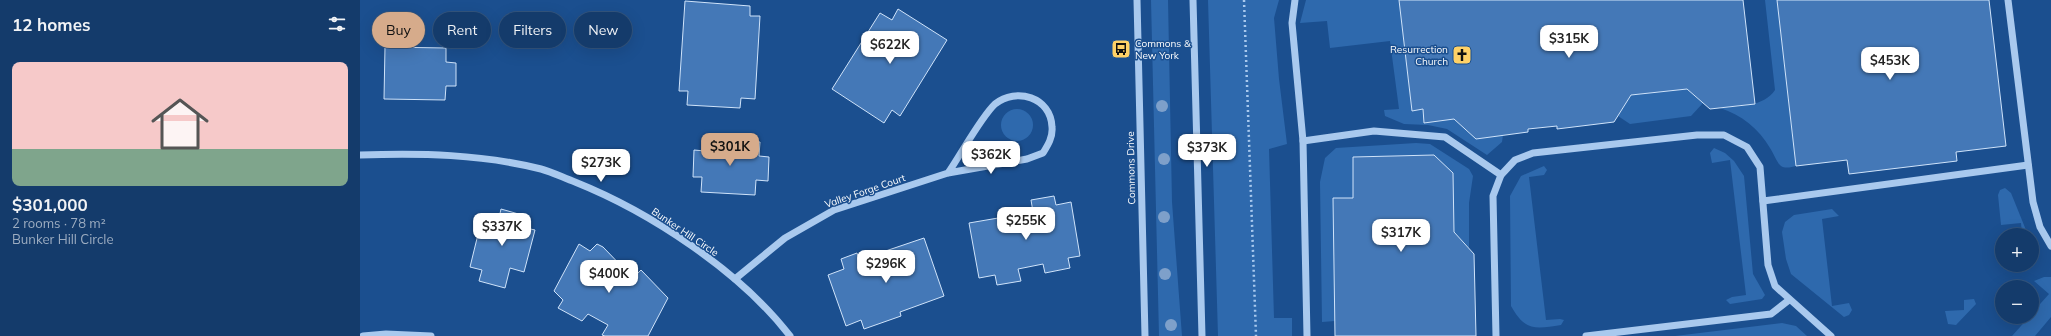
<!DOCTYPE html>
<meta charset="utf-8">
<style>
body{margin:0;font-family:Mulish,sans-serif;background:#214673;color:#f1f3f6;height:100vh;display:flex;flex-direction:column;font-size:15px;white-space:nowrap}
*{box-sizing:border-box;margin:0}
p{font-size:13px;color:#9dadc1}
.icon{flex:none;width:22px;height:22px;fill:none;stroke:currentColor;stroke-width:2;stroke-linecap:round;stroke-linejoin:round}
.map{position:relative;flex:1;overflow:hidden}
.sheet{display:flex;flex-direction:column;background:#143b6b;width:360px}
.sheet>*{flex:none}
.top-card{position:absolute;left:12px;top:12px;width:380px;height:36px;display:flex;gap:8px}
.buttons{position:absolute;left:1635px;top:228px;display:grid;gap:8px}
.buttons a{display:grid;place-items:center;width:44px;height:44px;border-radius:50%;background:#143b6b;box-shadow:0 4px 16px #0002,0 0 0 1px #33557e;font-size:20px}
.price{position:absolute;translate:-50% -34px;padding:0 9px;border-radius:8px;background:#fff;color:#222;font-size:13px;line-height:26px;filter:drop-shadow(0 1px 2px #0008)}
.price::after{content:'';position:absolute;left:50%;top:24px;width:12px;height:9px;margin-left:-6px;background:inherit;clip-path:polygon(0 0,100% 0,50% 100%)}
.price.on{background:#d6ab8b;color:#111}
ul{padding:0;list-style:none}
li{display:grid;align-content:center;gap:8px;height:212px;padding:0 12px}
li+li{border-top:1px solid #33557e}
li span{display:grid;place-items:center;height:124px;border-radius:8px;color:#555}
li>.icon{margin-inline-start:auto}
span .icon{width:72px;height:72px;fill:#fffc;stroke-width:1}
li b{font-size:17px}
h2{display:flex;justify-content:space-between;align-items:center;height:48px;padding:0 12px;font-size:17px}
.pill{padding:0 14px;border-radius:18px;background:#143b6b;box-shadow:0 4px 16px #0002,0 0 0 1px #33557e;font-size:14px;line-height:36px}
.pill.on{background:#d6ab8b;color:#111}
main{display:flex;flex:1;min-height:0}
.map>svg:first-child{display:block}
.green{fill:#2e69ad}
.building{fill:#4478b7;stroke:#cfe3fa}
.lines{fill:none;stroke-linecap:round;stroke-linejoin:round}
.path{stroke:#a9c9ee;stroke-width:2.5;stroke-dasharray:2 3;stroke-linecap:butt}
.minor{stroke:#a9c9ee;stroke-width:7}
.tree{fill:#7ea0ca}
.labels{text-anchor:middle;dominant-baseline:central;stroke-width:3;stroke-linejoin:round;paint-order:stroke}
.poi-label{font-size:10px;fill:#fff;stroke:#1b4f8f;text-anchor:start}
.street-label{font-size:10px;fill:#fff;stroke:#1b4f8f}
</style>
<main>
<section class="sheet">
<h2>12 homes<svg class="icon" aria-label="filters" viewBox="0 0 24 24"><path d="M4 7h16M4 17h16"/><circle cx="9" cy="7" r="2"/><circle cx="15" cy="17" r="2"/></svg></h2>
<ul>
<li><span style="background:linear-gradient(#f6c9c9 70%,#7fa58c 0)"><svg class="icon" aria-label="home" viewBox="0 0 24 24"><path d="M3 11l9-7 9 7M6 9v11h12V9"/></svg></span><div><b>$301,000</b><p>2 rooms · 78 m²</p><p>Bunker Hill Circle</p></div></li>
</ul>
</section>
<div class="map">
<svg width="1691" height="336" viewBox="0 0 1691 336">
<rect width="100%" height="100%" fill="#1b4f8f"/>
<g class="green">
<polygon points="791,0 808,0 812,202 822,336 799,336"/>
<polygon points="848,0 919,0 914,18 919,79 927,144 909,149 914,318 932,318 932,336 858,336"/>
<polygon points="946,0 1039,0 1052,111 1063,109 1064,123 1094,119 1116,139 1143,135 1142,142 1127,155 1087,129 1068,125 1044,124 1025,116 1024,110 1039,109 1030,41 970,48 967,21 940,23"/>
<path d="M 1405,0 L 1417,0 L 1436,166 C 1432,167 1425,169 1421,166 C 1417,163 1413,152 1410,148 C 1398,128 1382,115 1360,108 C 1378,106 1404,107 1415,90 Z"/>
<polygon points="1327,89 1343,103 1331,116 1270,124 1258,116 1271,95"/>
<circle cx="657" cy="125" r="16"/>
<polygon points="1056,143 1070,144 1109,169 1113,176 1109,203 1109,248 1094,232 1074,155 993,157 993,198 973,199 975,321 962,322 960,182 965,158 976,148"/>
<polygon points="1354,148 1365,153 1374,161 1384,176 1393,274 1405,295 1402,299 1370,304 1366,300 1372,297 1386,295 1370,160 1352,163 1350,153"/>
<path d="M 1184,166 L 1187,170 L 1184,175 L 1169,177 L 1186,320 L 1200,319 L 1204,320 L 1201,325 C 1175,329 1165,331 1151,306 L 1150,196 L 1161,176 Z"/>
<polygon points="1645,188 1651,193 1668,235 1662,235 1661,223 1641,225 1638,195 1640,190"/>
<polygon points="1472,209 1479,216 1462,219 1472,306 1489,303 1492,310 1489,315 1484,317 1431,274 1426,259 1422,232 1425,222 1434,215"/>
<polygon points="1684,277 1691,277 1691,317 1675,336 1652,336 1669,317 1672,317 1672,313 1689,294 1674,281"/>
<polygon points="1614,299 1616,304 1596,325 1588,324 1585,311 1604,310 1604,300"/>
<polygon points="1422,323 1436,326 1447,336 1315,336"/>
</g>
<g class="building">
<polygon points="1039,0 1383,0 1395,104 1350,109 1327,89 1271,95 1254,122 1197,129 1197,126 1168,129 1168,132 1116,139 1094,119 1064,123 1063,109 1052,111"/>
<polygon points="1417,0 1629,0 1646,146 1596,152 1597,161 1489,174 1487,160 1436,166"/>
<polygon points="325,1 390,6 390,16 400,16 395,99 381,98 380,108 327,105 328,91 319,91"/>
<polygon points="538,9 587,40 540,116 532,110 524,123 472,89 520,13 532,20"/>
<polygon points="25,47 86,48 86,62 96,63 96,86 86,86 85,100 24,99"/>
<polygon points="345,140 400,142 399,156 409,157 408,181 396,180 395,195 341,192 342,177 333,177 334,150 345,151"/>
<polygon points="1074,155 1093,173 1094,232 1114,254 1116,336 975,336 973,198 993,198 993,157"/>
<polygon points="694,196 696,205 711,202 720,256 708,258 710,268 685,273 683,264 658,269 661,281 637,285 635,275 619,278 609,223 673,212 671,200"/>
<polygon points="141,209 169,217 166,228 175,230 164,272 150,268 145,288 119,281 122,270 110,267 123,214 139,218"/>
<polygon points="564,238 584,296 540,312 541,316 504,329 501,320 486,326 468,275 484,269 481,259 497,253 499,260"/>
<polygon points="219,244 230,251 237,244 243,247 271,276 274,277 281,270 308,298 288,336 245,336 242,335 248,325 228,314 222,321 198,308 203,300 194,291"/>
</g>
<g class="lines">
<polyline class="path" points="884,0 896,336"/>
<g class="minor">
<polyline points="777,0 785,336"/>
<polyline points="833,0 842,336"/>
<polyline points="935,0 932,23 943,141 947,336"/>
<polyline points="1648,0 1673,202 1680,227 1691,246"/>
<polyline points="943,141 1014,131 1085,137 1141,175"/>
<path d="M 0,155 C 61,153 121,154 181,169 C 192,172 204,178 215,182 C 290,212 380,271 430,336"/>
<polyline points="1403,201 1668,165"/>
<path d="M 375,279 L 425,238 L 474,210 L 588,173 L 667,159 L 683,153 C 688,145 693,137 692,127 C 691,97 656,87 635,104 C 621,117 600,156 588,173"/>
<polyline points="3,336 26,334 71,336"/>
<polyline points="1136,336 1133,196 1141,175 1155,160 1173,153 1337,135 1364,135 1387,147 1400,167 1408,265 1415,286 1471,336"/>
<polyline points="1226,336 1411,314 1429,300"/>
</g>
</g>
<g class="tree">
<circle cx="802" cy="106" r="6"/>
<circle cx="804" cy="159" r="6"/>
<circle cx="804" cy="217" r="6"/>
<circle cx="805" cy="274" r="6"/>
<circle cx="811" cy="325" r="6"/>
</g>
<defs>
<g id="bus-square" transform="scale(1)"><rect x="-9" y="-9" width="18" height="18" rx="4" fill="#ffd166" stroke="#1b4f8f"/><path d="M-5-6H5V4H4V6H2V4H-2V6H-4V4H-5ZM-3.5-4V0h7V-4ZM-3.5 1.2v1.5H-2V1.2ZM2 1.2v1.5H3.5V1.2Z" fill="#111"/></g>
<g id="church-square" transform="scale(1)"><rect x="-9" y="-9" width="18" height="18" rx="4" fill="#ffd166" stroke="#1b4f8f"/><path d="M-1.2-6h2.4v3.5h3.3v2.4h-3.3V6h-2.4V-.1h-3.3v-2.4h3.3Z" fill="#111"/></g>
</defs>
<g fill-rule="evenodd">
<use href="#bus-square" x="761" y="49"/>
<use href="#church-square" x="1102" y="55"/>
</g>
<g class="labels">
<g class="poi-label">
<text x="775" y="43">Commons &amp;<tspan x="775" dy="12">New York</tspan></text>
<text x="1088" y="49" text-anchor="end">Resurrection<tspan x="1088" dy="12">Church</tspan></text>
</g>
<g class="street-label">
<text transform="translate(771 168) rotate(-91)">Commons Drive</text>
<text transform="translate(505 191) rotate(-19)">Valley Forge Court</text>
<text transform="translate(325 232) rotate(34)">Bunker Hill Circle</text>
</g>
</g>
</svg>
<div class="buttons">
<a>+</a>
<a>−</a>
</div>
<b class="price" style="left:1209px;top:59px">$315K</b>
<b class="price" style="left:530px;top:65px">$622K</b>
<b class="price" style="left:1530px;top:81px">$453K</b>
<b class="price on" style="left:370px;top:167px">$301K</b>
<b class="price" style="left:847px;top:168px">$373K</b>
<b class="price" style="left:631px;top:175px">$362K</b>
<b class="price" style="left:241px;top:183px">$273K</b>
<b class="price" style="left:666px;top:241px">$255K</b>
<b class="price" style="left:142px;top:247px">$337K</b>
<b class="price" style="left:1041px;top:253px">$317K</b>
<b class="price" style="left:526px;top:284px">$296K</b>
<b class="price" style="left:249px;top:294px">$400K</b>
<div class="top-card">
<a class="pill on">Buy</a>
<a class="pill">Rent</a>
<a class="pill">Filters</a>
<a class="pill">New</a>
</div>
</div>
</main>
